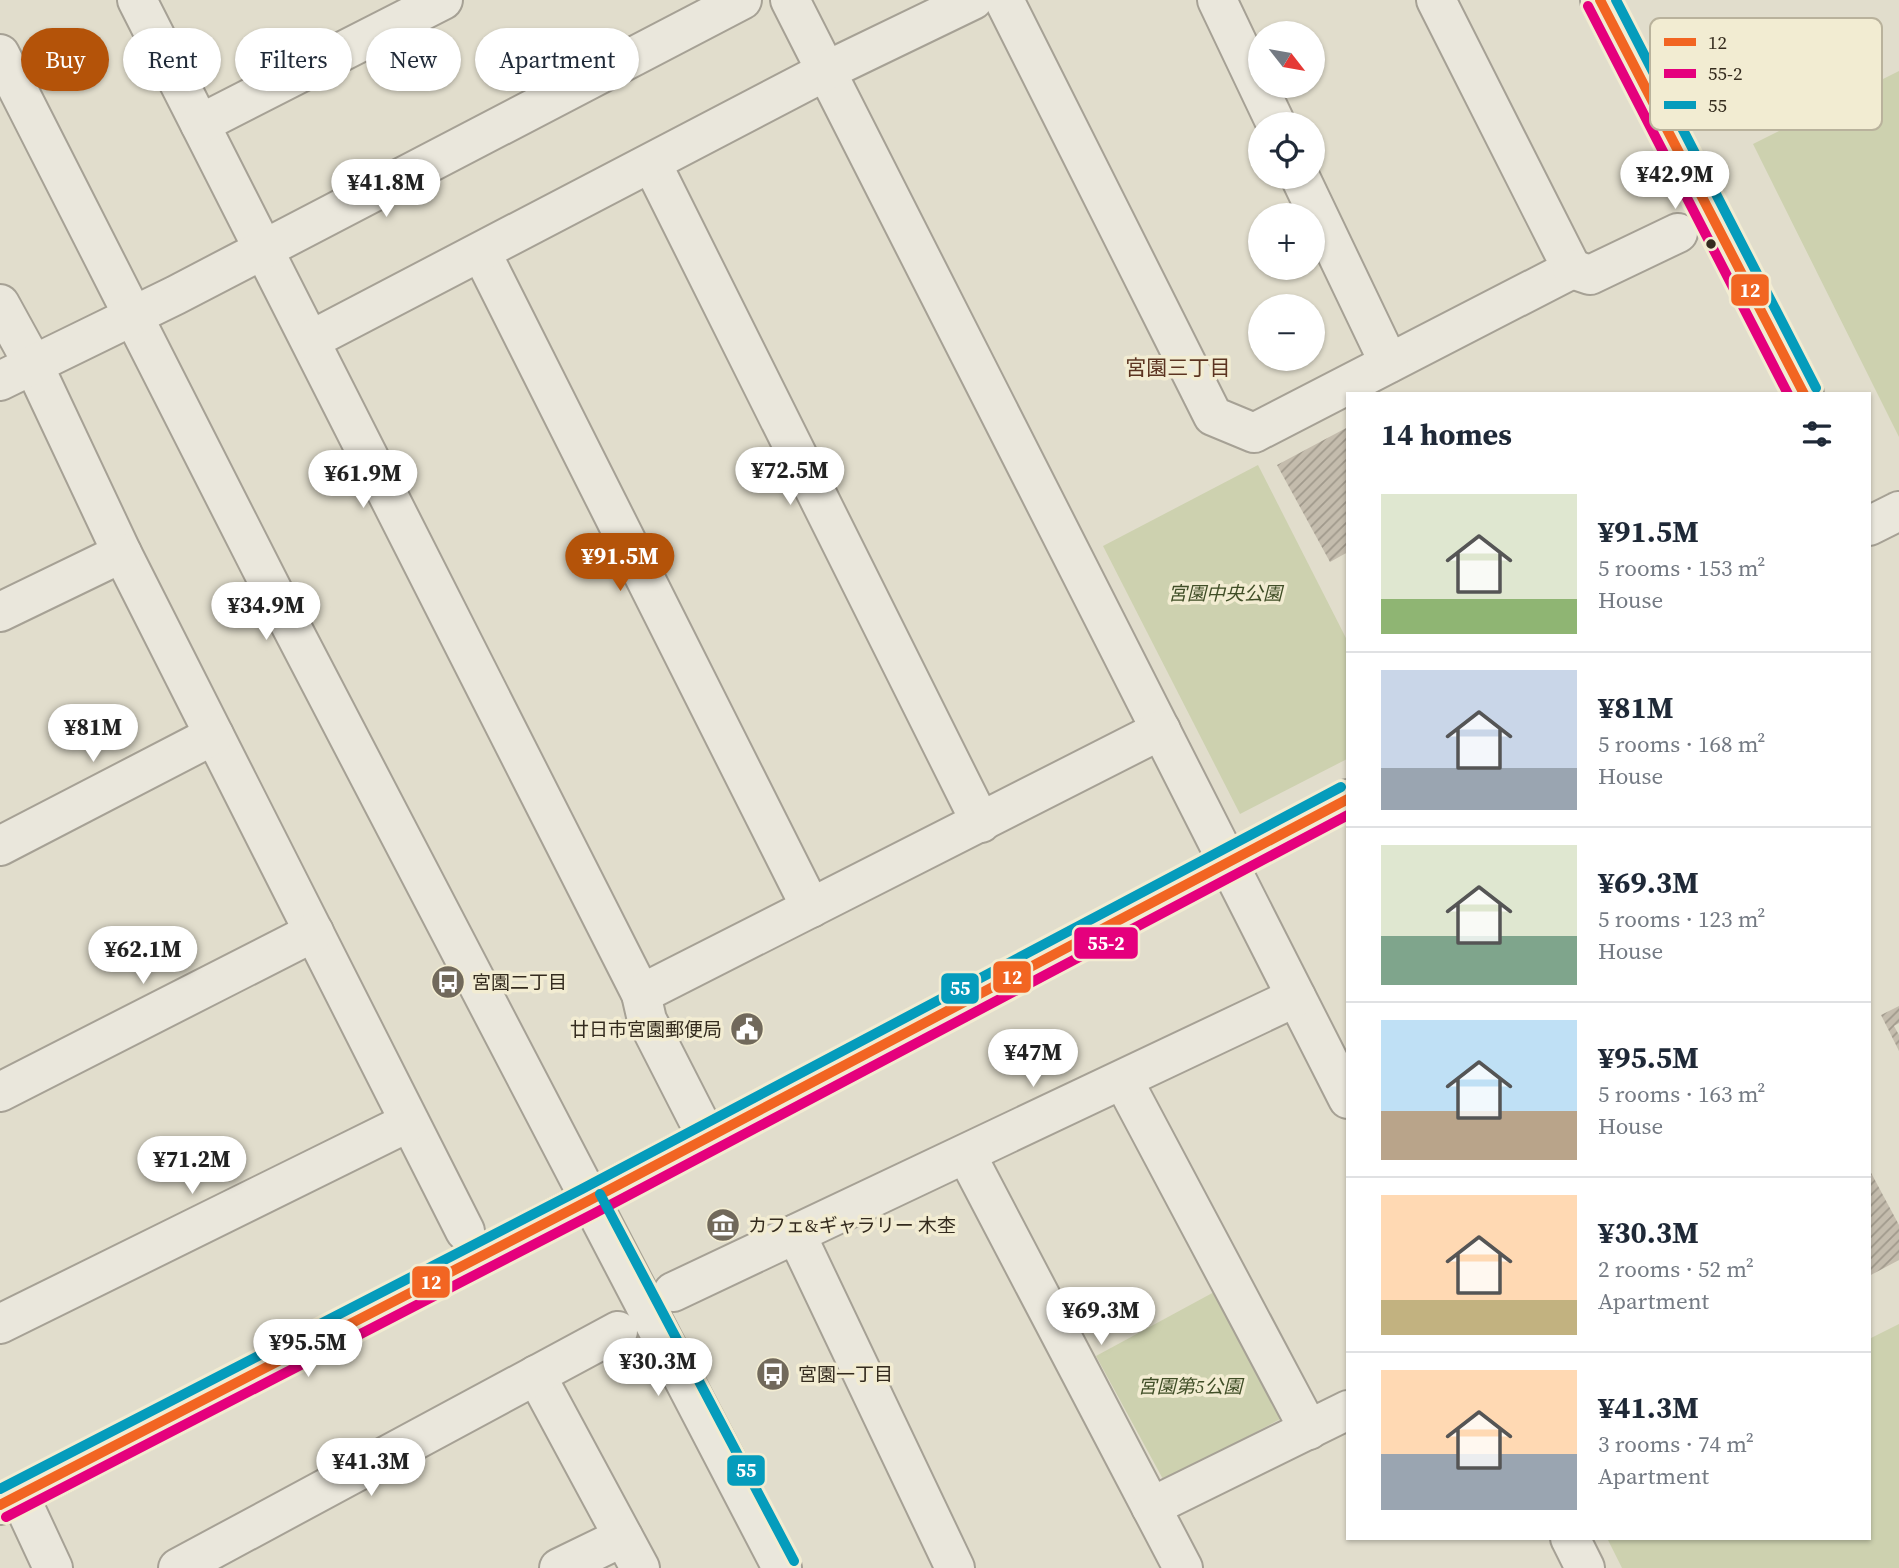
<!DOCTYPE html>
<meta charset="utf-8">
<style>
body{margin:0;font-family:"Source Serif 4","Noto Sans JP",serif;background:#f2f2f3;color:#1f2937;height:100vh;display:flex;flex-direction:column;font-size:26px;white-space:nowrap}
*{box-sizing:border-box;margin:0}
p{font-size:23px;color:#747a83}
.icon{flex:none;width:38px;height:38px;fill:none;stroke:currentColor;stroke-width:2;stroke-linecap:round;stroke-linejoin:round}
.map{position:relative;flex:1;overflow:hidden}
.side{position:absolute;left:1346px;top:392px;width:525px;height:1148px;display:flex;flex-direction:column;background:#fff;border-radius:0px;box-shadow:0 2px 5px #0004}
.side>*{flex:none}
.top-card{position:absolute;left:21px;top:28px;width:665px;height:63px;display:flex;gap:14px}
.needle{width:46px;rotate:121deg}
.tools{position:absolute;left:1248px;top:21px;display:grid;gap:14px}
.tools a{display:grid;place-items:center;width:77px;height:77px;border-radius:50%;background:#fff;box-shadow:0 2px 5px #0004;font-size:35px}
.price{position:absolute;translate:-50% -60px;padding:0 16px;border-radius:24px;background:#fff;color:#222;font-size:23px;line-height:46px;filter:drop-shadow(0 2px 4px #0008)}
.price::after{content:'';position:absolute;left:50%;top:42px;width:21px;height:16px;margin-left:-10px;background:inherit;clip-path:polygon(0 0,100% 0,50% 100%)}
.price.on{background:#b45309;color:#fff}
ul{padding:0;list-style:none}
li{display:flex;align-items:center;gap:21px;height:175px;padding:0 35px}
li+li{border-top:2px solid #e0e1e3}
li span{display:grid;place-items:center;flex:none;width:196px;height:140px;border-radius:0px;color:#555}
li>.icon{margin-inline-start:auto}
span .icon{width:84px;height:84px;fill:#fffc;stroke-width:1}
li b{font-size:30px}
h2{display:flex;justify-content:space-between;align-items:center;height:84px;padding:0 35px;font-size:30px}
.chip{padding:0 24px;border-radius:32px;background:#fff;box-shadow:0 2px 5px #0004;font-size:24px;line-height:63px}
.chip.on{background:#b45309;color:#fff}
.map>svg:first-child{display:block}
.park{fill:#cdd1af}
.building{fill:url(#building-hatch)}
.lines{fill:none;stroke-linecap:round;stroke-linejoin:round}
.minor-casing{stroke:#a6a195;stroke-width:42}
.minor{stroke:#eae7dc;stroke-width:38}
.bus-1-casing{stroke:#f2ecd2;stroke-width:16}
.bus-2-casing{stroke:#f2ecd2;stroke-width:16}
.bus-3-casing{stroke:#f2ecd2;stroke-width:16}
.bus-1{stroke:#f26522;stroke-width:10}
.bus-2{stroke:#e5007d;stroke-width:10}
.bus-3{stroke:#059cbc;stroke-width:10}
.bus-dot{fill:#342b1e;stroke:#f2ecd2;stroke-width:2.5}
.labels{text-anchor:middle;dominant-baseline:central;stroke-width:7;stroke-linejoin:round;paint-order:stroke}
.park-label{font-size:19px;font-style:italic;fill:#404e27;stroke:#f2ecd2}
.poi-label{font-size:19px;fill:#342b1e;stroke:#f2ecd2;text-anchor:start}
.neighbourhood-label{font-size:21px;fill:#5c3421;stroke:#f2ecd2}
.key{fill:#f2ecd2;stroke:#b9b29c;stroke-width:2}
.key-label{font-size:19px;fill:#342b1e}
.line-badge{stroke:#f2ecd2;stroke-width:2.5}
.badge-label{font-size:19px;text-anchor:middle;font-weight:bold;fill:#fff}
</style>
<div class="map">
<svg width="1899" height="1568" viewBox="0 0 1899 1568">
<defs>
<pattern id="building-hatch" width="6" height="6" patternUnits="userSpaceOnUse" patternTransform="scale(1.75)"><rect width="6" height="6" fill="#c4bcad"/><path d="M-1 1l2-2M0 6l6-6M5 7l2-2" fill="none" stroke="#a0998c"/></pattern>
</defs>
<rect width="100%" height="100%" fill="#e1ddcc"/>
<g class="park">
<polygon points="1899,71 1899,437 1753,144"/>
<polygon points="1258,465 1347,640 1347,759 1240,814 1103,546"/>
<polygon points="1216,1291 1284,1417 1164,1481 1096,1356"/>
<polygon points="1899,1324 1899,1568 1622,1568 1607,1538 1869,1538 1869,1339"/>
</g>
<g class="building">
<polygon points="1348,427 1348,552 1330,562 1277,465"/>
<polygon points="1899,1006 1899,1023 1894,1026 1899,1035 1899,1051 1881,1015"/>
<polygon points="1869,1169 1899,1225 1899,1260 1869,1276"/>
</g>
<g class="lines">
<g class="minor-casing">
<g id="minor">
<polyline points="137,0 641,994 647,1020 697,1118"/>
<polyline points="790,0 1348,1099"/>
<polyline points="1004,0 1213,416 1254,433 1572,269 1436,0"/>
<polyline points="1217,0 1276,124"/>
<polyline points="1600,0 1804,394"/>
<polyline points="0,54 279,603 782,1568"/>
<polyline points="200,124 443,0"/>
<polyline points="652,164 981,823"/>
<polyline points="1300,177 1389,363"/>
<polyline points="481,252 811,908"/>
<polyline points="1572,269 1590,275 1678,233"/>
<polyline points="0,304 33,364 122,553 465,1231"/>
<polyline points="311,340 826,71 973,0"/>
<polyline points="0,381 176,295 742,0"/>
<polyline points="1869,526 1899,511"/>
<polyline points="0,612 122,553"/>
<polyline points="0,846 214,735"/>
<polyline points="641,994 1161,730"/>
<polyline points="1123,1080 1309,1430"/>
<polyline points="0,1092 314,932"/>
<polyline points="966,1154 1183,1568"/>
<polyline points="796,1234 955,1568"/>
<polyline points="673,1292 1296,997"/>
<polyline points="0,1324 409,1122"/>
<polyline points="536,1375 640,1568"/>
<polyline points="19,1495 53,1568"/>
<polyline points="0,1505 588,1201 1348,799"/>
<polyline points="1151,1507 1348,1410"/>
<polyline points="1570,1538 1585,1568"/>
<polyline points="178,1568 618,1331"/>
<polyline points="559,1568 623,1537"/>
</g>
</g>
<use href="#minor" class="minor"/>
<g class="bus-1-casing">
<g id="bus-1">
<polyline points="1600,0 1804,394"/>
<polyline points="0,1505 588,1201 1348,799"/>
</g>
</g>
<g class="bus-2-casing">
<g id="bus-2">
<polyline points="1588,6 1788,394"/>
<polyline points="6,1517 595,1213 1348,815"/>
</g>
</g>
<g class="bus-3-casing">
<g id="bus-3">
<polyline points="1616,0 1816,388"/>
<polyline points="600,1194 794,1561"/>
<polyline points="0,1489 582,1189 1341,787"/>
</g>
</g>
<use href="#bus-1" class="bus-1"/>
<use href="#bus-2" class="bus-2"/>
<use href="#bus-3" class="bus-3"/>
</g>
<defs>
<g id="bus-disc" transform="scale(1.75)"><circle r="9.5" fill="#71695b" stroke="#f2ecd2"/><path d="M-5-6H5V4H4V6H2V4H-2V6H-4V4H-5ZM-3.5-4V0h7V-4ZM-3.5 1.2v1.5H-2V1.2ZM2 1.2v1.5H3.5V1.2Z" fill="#fff"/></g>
<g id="civic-disc" transform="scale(1.75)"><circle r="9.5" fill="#71695b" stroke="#f2ecd2"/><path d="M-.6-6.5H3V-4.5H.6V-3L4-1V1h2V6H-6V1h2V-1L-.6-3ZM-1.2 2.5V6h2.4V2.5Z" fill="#fff"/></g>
<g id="museum-disc" transform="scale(1.75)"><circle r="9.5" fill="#71695b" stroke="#f2ecd2"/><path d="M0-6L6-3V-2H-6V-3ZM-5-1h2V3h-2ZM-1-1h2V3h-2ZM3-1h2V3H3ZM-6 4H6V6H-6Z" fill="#fff"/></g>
</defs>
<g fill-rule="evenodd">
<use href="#bus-disc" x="448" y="982"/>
<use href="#civic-disc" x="747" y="1029"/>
<use href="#museum-disc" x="723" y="1225"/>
<use href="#bus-disc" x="773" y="1374"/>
</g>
<circle class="bus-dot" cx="1711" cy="244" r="6"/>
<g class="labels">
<g class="park-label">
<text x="1225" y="593">宮園中央公園</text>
<text x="1190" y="1386">宮園第5公園</text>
</g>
<g class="poi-label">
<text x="472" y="982">宮園二丁目</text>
<text x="722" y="1029" text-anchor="end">廿日市宮園郵便局</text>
<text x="748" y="1225">カフェ&amp;ギャラリー 木杢</text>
<text x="798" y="1374">宮園一丁目</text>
</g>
<g class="neighbourhood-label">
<text x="1178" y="367">宮園三丁目</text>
</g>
</g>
<rect x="1650" y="18" width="232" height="112" rx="10" class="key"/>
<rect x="1664" y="38" width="32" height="8" fill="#f26522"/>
<rect x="1664" y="69" width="32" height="9" fill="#e5007d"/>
<rect x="1664" y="101" width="32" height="8" fill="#059cbc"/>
<g class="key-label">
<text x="1708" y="49">12</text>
<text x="1708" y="80">55-2</text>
<text x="1708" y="112">55</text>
</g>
<g class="line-badge">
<rect x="1730" y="273" width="40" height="34" rx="7" fill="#f26522"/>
<rect x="1073" y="926" width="66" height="34" rx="7" fill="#e5007d"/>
<rect x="992" y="960" width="40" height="34" rx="7" fill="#f26522"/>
<rect x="940" y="972" width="40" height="33" rx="7" fill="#059cbc"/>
<rect x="411" y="1265" width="40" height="34" rx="7" fill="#f26522"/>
<rect x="726" y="1454" width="40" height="33" rx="7" fill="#059cbc"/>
</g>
<g class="badge-label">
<text x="1750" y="297">12</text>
<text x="1106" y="950">55-2</text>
<text x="1012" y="984">12</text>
<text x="960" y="995">55</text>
<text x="431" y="1289">12</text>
<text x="746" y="1477">55</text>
</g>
</svg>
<div class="tools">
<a><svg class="needle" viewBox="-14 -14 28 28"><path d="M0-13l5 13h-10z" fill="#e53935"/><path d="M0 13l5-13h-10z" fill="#747a83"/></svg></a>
<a><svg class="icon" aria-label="locate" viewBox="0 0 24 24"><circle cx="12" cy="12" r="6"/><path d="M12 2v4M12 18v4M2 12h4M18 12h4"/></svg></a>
<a>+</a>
<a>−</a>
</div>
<b class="price" style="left:1675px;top:211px">¥42.9M</b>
<b class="price" style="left:386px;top:219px">¥41.8M</b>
<b class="price" style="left:790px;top:507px">¥72.5M</b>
<b class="price" style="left:363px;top:510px">¥61.9M</b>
<b class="price on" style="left:620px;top:593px">¥91.5M</b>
<b class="price" style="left:266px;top:642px">¥34.9M</b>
<b class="price" style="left:93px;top:764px">¥81M</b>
<b class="price" style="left:143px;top:986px">¥62.1M</b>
<b class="price" style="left:1033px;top:1089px">¥47M</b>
<b class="price" style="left:192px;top:1196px">¥71.2M</b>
<b class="price" style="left:1101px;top:1347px">¥69.3M</b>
<b class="price" style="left:308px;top:1379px">¥95.5M</b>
<b class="price" style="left:658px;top:1398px">¥30.3M</b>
<b class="price" style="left:371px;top:1498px">¥41.3M</b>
<div class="top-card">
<a class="chip on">Buy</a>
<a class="chip">Rent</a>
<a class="chip">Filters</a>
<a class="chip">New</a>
<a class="chip">Apartment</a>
</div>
<section class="side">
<h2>14 homes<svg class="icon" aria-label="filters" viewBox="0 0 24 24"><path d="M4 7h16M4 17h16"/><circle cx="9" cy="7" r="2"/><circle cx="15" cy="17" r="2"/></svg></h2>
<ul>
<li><span style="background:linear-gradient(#dfe7d0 75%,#8fb573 0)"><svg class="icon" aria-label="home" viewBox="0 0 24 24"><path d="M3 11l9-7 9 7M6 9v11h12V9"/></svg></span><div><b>¥91.5M</b><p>5 rooms · 153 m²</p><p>House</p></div></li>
<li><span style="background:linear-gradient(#c9d6e8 70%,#9aa5b1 0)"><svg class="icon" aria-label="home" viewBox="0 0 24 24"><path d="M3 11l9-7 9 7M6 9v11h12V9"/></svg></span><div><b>¥81M</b><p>5 rooms · 168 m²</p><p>House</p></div></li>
<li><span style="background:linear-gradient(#dfe7d0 65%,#7fa58c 0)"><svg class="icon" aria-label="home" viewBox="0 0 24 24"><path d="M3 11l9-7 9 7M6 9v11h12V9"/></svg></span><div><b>¥69.3M</b><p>5 rooms · 123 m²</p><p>House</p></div></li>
<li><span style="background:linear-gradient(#bfe0f5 65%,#b9a48a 0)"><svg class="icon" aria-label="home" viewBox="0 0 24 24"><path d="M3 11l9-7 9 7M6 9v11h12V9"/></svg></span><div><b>¥95.5M</b><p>5 rooms · 163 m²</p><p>House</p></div></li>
<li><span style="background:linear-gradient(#ffd9b3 75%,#c2b280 0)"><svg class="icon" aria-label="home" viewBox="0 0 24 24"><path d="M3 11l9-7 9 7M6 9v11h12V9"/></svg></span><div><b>¥30.3M</b><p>2 rooms · 52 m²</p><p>Apartment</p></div></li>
<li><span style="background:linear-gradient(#ffd9b3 60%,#9aa5b1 0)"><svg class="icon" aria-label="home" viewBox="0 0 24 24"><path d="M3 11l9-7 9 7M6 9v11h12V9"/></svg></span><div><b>¥41.3M</b><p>3 rooms · 74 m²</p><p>Apartment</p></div></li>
</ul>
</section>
</div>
